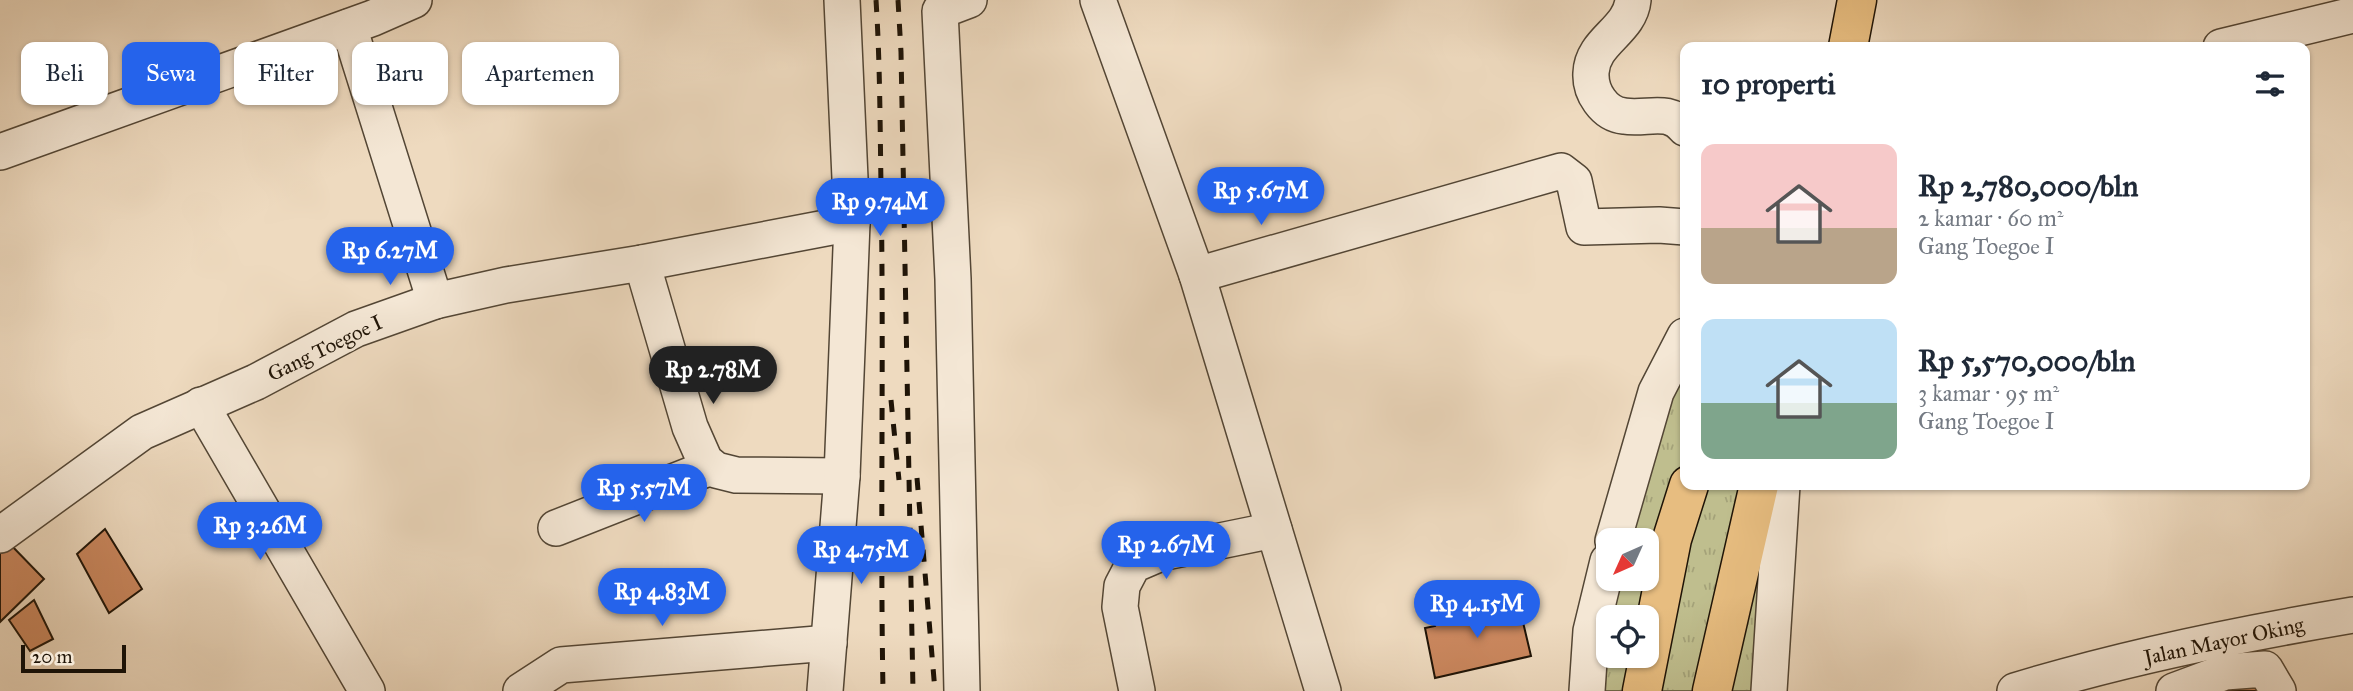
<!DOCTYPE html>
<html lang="id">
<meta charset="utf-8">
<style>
body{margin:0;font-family:"IM FELL Great Primer",serif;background:#f2f2f3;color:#1f2937;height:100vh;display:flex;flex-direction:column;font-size:26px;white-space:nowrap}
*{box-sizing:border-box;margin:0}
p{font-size:23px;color:#747a83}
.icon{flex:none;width:38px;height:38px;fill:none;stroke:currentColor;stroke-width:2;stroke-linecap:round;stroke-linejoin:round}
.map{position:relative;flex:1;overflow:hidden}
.details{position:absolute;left:1680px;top:42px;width:630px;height:448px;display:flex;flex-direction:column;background:#fff;border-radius:14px;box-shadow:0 2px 5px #0004}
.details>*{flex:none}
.top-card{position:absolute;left:21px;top:42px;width:665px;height:63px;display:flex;gap:14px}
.needle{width:46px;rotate:225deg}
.fabs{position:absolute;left:1596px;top:528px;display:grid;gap:14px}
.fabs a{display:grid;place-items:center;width:63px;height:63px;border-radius:14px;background:#fff;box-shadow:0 2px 5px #0004;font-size:35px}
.scale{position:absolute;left:21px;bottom:18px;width:105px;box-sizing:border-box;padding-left:7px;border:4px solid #1f1407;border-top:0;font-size:19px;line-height:24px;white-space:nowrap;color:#1f1407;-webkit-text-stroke:5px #f4e7d5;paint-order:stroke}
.price{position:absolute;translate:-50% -60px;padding:0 16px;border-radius:24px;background:#2563eb;color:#fff;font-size:23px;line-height:46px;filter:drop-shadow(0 2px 4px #0008)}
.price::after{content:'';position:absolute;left:50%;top:42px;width:21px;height:16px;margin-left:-10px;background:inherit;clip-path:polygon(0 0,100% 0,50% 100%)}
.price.selected{background:#222;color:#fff}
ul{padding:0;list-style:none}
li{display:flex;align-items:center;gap:21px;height:175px;padding:0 21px}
li span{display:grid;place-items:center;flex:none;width:196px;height:140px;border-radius:14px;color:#555}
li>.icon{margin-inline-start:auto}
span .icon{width:84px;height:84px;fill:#fffc;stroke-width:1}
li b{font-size:30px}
h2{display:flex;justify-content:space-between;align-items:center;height:84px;padding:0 21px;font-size:30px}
.pill{padding:0 24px;border-radius:14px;background:#fff;box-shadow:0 2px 5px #0004;font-size:24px;line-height:63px}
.pill.selected{background:#2563eb;color:#fff}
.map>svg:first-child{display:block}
.grass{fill:url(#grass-tufts);stroke:#6f694a;stroke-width:2;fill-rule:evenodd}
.building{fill:#ca875e;stroke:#1f1407;stroke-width:2}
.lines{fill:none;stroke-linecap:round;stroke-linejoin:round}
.minor-casing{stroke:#534635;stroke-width:38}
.major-casing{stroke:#1f1407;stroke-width:41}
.minor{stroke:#f4e7d5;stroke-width:35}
.major{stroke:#e7bd80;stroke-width:38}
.rail{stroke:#1f1407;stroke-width:5;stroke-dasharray:12 12;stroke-linecap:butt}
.labels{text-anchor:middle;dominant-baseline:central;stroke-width:5;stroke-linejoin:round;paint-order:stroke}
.street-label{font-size:21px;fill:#1f1407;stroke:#f4e7d5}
</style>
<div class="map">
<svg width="2353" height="691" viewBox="0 0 2353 691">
<defs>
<pattern id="grass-tufts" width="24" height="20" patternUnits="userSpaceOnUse" patternTransform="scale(1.75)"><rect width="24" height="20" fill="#bfbe8e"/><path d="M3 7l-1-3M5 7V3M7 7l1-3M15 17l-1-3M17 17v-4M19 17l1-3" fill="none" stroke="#a4a279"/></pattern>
</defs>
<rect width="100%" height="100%" fill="#eedabf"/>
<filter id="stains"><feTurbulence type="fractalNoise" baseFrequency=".00286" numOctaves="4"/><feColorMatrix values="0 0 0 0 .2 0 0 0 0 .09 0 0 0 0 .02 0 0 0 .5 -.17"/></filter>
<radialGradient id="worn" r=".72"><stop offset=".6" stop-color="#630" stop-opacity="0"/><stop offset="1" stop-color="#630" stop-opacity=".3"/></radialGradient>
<path class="grass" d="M 1685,336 L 1685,485 L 1782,485 L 1769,691 L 1587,691 L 1608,579 L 1647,579 L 1647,541 L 1613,541 ZM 1608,618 L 1647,618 L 1647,656 L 1608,656 Z"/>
<g class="building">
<polygon points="105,529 142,589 109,613 77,554"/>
<polygon points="9,543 44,579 0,622 0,552"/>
<polygon points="34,600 53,639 30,651 9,620"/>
<polygon points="1518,601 1531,656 1435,678 1425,628 1435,626 1434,620"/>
<polygon points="2252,674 2261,691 2221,691"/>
</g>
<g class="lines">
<g class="minor-casing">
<g id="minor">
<polyline points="1098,0 1197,275 1323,691"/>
<path d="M 1633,0 C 1630,31 1592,41 1591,73 C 1590,92 1604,114 1624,116 C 1647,120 1668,107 1685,128"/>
<polyline points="349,27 435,301"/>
<polyline points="2221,47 2353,15"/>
<polyline points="0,152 373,18 414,0"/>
<polyline points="642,263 690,427 705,461 716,470 736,475 842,476"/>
<polyline points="1197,275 1561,171 1574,181 1584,227 1659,225 1685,227"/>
<polyline points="201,405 367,691"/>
<polyline points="556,528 711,467"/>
<polyline points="0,535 142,432 256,382 356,329 435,301 506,285 642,263 852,223"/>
<polyline points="1613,541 1656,392 1685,336"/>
<polyline points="521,691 561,665 829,643"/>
<polyline points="825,691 842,476 852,223 842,0"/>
<polyline points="962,691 953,279 940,11 969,0"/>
<polyline points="1137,691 1120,607 1122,586 1133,565 1161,553 1274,530"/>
<polyline points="1587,691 1591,631 1608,561"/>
<polyline points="1769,691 1782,485"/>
<path d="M 2015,691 C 2125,657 2240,634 2353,615"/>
<polyline points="2174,691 2225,672 2265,669 2278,691"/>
</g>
</g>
<g class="major-casing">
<g id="major">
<polyline points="1848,47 1857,0"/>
<polyline points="1642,691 1672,539 1689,485"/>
<polyline points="1712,691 1759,485"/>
</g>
</g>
<use href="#minor" class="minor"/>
<use href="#major" class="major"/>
<g class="rail">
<path d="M 876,0 C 880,62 880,124 881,186 C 884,354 880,523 883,691"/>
<polyline points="898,0 901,52 913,691"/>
<polyline points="891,400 899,480"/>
<polyline points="917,478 935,691"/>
</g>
</g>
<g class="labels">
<g class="street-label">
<text transform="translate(325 348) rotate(-26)">Gang Toegoe I</text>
<text transform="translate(2224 641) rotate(-12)">Jalan Mayor Oking</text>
</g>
</g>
<rect width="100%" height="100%" filter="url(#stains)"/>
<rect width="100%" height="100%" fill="url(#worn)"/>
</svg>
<div class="fabs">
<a><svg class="needle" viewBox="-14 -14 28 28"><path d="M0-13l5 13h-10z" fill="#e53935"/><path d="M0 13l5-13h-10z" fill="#747a83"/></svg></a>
<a><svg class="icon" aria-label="locate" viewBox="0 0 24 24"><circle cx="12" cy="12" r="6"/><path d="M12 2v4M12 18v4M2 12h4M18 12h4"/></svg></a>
</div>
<div class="scale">20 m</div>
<b class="price" style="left:1261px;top:227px">Rp 5.67M</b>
<b class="price" style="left:880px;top:238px">Rp 9.74M</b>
<b class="price" style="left:390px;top:287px">Rp 6.27M</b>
<b class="price selected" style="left:713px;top:406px">Rp 2.78M</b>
<b class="price" style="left:644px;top:524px">Rp 5.57M</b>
<b class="price" style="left:260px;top:562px">Rp 3.26M</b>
<b class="price" style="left:1166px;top:581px">Rp 2.67M</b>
<b class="price" style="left:861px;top:586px">Rp 4.75M</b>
<b class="price" style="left:662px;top:628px">Rp 4.83M</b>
<b class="price" style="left:1477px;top:640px">Rp 4.15M</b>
<div class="top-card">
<a class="pill">Beli</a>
<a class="pill selected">Sewa</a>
<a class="pill">Filter</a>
<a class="pill">Baru</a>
<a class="pill">Apartemen</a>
</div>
<section class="details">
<h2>10 properti<svg class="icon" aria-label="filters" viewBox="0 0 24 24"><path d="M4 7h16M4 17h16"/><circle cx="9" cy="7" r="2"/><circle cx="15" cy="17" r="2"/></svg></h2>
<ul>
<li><span style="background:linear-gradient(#f6c9c9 60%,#b9a48a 0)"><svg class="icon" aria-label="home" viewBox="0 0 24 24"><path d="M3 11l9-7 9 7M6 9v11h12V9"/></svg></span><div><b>Rp 2,780,000/bln</b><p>2 kamar · 60 m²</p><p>Gang Toegoe I</p></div></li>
<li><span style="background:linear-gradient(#bfe0f5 60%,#7fa58c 0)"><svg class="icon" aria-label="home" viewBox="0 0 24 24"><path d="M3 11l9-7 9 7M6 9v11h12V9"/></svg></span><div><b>Rp 5,570,000/bln</b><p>3 kamar · 95 m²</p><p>Gang Toegoe I</p></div></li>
</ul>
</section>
</div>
